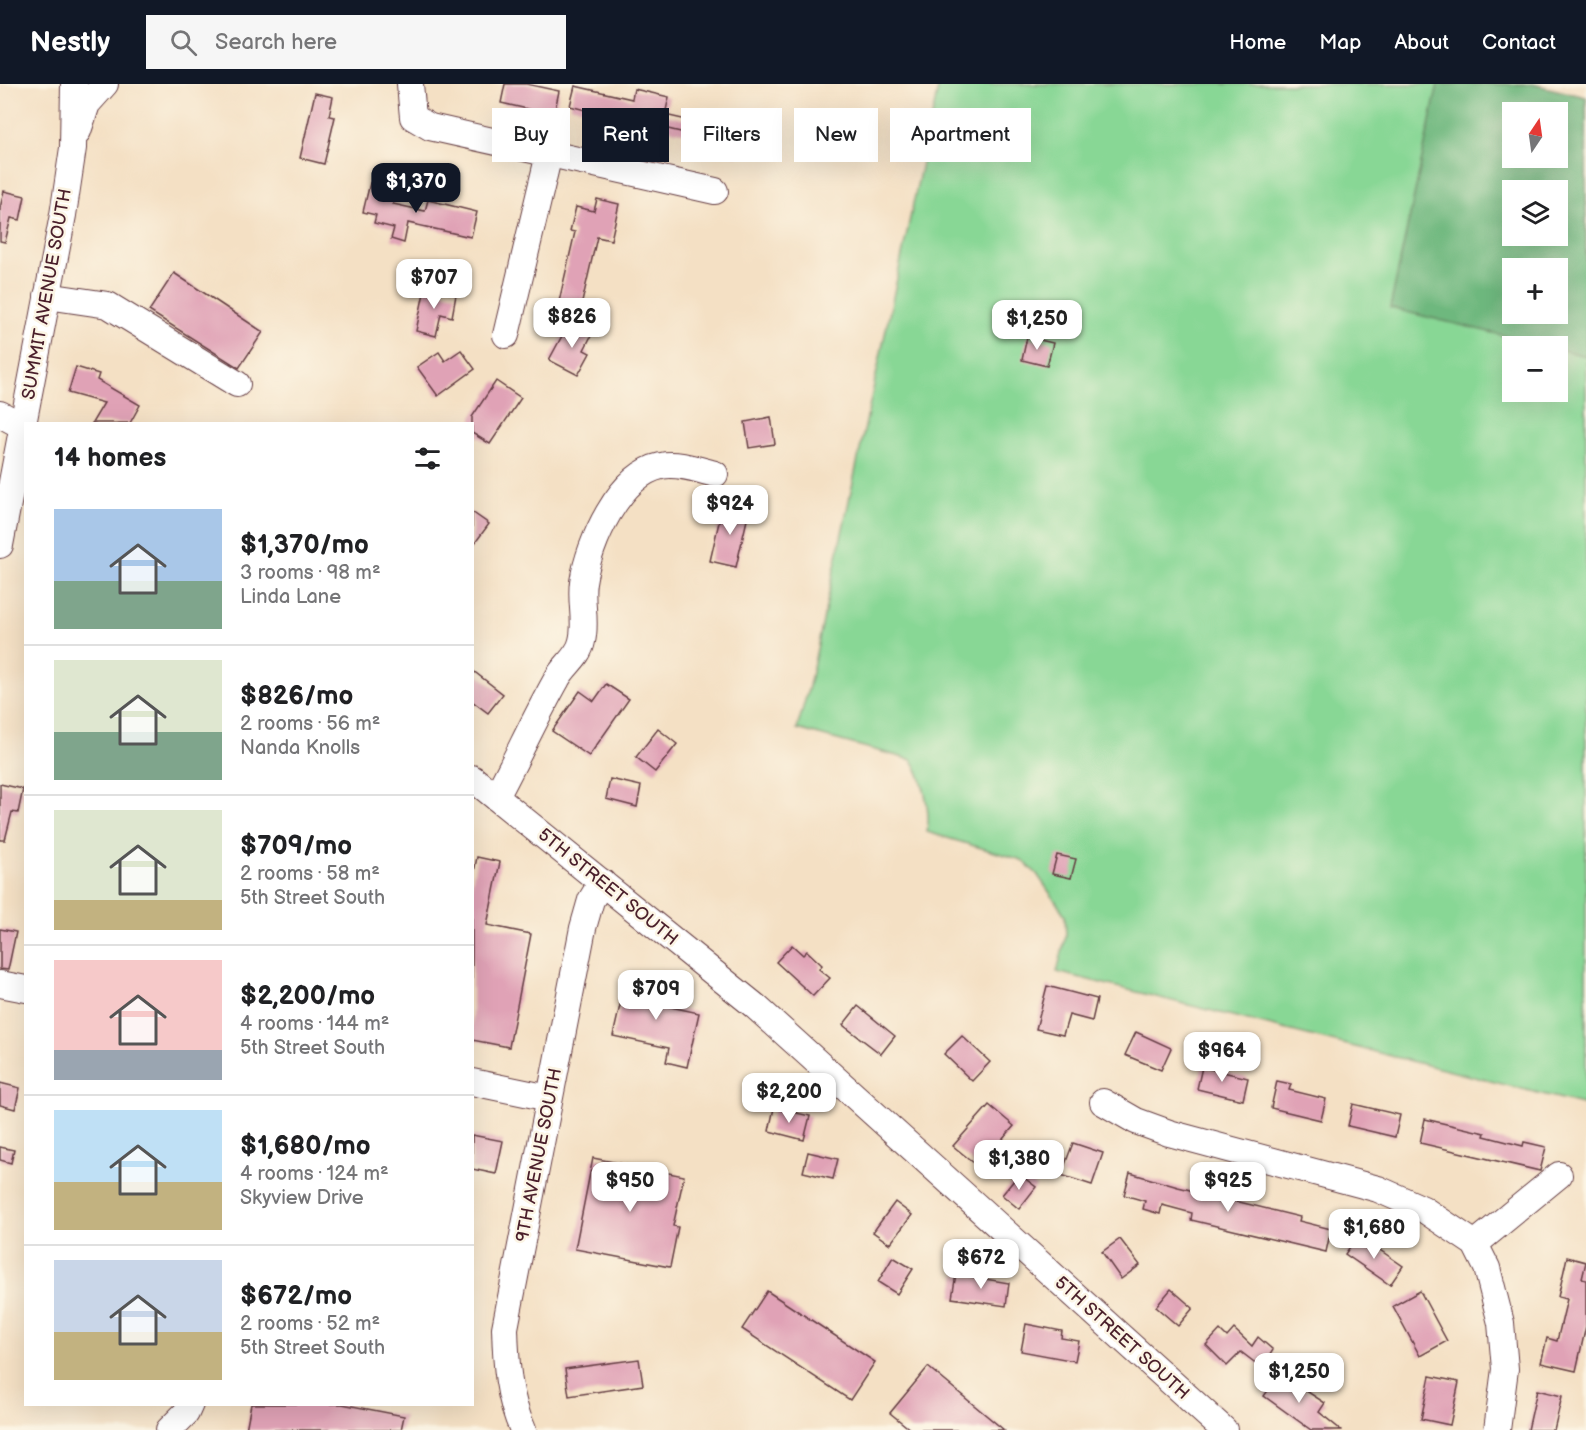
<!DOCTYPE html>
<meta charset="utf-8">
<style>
body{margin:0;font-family:"Balsamiq Sans",sans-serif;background:#f6f6f6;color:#202124;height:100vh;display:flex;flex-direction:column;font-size:22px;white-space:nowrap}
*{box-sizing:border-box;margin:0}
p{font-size:20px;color:#757577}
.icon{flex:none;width:33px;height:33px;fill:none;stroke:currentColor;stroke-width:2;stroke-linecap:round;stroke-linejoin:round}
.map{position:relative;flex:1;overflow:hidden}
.sheet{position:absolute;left:24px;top:338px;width:450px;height:984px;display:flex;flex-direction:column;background:#fff;border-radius:0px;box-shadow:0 6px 24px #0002}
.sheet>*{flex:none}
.banner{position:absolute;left:492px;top:24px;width:570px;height:54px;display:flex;gap:12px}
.needle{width:39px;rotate:13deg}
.controls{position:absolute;left:1502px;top:18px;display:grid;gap:12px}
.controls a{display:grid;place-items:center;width:66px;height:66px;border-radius:0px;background:#fff;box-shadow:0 6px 24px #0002;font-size:30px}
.price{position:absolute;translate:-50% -51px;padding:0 14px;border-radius:12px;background:#fff;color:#222;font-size:20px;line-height:39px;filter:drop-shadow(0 2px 3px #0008)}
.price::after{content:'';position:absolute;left:50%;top:36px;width:18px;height:14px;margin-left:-9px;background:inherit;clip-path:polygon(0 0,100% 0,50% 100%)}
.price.active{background:#111827;color:#fff}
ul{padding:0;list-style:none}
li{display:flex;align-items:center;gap:18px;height:150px;padding:0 30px}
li+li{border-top:2px solid #e0e0e0}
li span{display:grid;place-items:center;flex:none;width:168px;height:120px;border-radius:0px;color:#555}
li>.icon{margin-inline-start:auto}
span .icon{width:72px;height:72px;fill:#fffc;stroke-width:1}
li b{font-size:26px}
h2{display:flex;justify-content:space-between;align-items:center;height:72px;padding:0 30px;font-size:26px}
.chip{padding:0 21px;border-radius:0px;background:#fff;box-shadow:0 6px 24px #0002;font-size:21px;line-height:54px}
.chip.active{background:#111827;color:#fff}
header{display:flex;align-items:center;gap:36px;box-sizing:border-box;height:84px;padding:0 30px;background:#111827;color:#fff}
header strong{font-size:28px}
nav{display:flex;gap:33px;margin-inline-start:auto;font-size:21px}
.search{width:420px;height:54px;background:#f6f6f6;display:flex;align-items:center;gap:15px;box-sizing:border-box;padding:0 21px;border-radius:0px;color:#757577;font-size:22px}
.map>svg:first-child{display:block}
.green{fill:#88d795;stroke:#697b60;stroke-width:1.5;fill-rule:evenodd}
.forest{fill:#6eb87e;stroke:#5c6c54;stroke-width:1.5;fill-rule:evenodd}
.building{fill:#e0a2b6}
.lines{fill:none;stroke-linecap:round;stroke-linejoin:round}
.minor-casing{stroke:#643c42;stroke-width:28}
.minor{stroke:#fff;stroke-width:26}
.labels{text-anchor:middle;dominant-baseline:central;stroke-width:5;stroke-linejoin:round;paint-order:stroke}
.street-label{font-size:18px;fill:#4a1f2b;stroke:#fcf5e5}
</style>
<header>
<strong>Nestly</strong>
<div class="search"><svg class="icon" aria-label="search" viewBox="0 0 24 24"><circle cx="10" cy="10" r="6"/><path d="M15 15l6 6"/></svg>Search here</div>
<nav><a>Home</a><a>Map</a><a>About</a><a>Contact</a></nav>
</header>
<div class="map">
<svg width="1586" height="1346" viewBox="0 0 1586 1346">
<rect width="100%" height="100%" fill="#fcf5e5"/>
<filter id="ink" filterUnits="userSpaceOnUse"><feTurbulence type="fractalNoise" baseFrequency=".0167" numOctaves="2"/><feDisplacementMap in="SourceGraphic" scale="12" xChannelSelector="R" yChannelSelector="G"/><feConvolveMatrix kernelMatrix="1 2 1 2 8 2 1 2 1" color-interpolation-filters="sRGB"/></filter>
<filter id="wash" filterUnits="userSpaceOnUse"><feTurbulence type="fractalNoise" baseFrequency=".008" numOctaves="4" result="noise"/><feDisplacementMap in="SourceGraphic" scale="24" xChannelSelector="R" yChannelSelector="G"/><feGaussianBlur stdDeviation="1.35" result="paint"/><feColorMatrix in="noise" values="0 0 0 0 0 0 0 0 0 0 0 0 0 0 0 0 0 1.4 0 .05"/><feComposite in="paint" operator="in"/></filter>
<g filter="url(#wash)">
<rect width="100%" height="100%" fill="#f4e0c4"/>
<path class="green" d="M 939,0 L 1532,0 L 1586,13 L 1586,1021 L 1057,888 L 1066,852 L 1065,831 L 1037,790 L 1022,776 L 927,748 C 931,728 923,692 912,676 L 797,645 L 809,602 ZM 1512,28 L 1557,28 L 1557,74 L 1512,74 ZM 1512,106 L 1557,106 L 1557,152 L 1512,152 ZM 1512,184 L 1557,184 L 1557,230 L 1512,230 ZM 1512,262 L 1557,262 L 1557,308 L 1512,308 Z"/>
<path class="forest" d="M 1438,0 L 1532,0 L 1586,13 L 1586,272 L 1557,265 L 1557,262 L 1547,262 L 1390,224 ZM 1512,28 L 1557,28 L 1557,74 L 1512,74 ZM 1512,106 L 1557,106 L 1557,152 L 1512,152 ZM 1512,184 L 1557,184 L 1557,230 L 1512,230 Z"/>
<g id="blocks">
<g class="building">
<polygon points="505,0 526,0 559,7 554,31 501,19"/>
<polygon points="575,2 632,15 634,5 669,13 665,31 743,49 737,72 683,59 685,49 647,40 644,52 587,37 589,27 570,22"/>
<polygon points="315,9 333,13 329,32 335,33 324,80 300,74"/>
<polygon points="370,99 397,105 393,120 425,127 428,116 477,128 471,153 408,139 404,159 391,155 394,144 374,139 376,131 363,128"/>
<polygon points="4,107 25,112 20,136 11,134 5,158 0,157 0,124"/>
<polygon points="597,115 619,120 611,156 597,153 580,227 558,222 575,148 570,147 576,123 594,127"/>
<polygon points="174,189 263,248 239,284 149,227"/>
<polygon points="425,204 456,211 452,233 441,230 436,252 416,247"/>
<polygon points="569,239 592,250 584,266 590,269 578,291 549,276"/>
<polygon points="1027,253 1053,259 1047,282 1022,276"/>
<polygon points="461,266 475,285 438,312 417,283 439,268 445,277"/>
<polygon points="76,283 99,290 97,296 140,321 130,339 92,339 104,319 68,309"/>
<polygon points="496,297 521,314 490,360 472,349 472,333"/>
<polygon points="771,333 775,360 749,364 745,338"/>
<polygon points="723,421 749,427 736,483 710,477"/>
<polygon points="472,428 489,440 472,463"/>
<polygon points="472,586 503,610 488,629 472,617"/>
<polygon points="606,600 629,615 589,672 552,647 580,607 594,617"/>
<polygon points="658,645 677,660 655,688 636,673"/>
<polygon points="610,695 641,702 637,723 606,715"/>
<polygon points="0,700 23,705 18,729 12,728 5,756 0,756"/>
<polygon points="1057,771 1076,775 1071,794 1052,790"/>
<polygon points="477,773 500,778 487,841 531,850 509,963 472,956 472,798"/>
<polygon points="0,845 16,848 8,886 0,885"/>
<polygon points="792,861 803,871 807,867 822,881 819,885 830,894 813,912 776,878"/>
<polygon points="626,895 665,903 661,921 699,929 687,983 666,978 669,964 613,952"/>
<polygon points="1047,902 1097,915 1092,937 1069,931 1063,951 1036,945"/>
<polygon points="858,922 895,952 881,970 843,941"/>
<polygon points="1136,948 1171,964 1161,986 1125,971"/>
<polygon points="962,952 990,978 972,997 944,970"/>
<polygon points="1202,983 1248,994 1243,1016 1197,1005"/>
<polygon points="1277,997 1291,1000 1289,1006 1326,1015 1321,1036 1271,1024"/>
<polygon points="0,999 20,1004 15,1025 0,1021"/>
<polygon points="1353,1020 1400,1031 1395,1053 1348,1042"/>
<polygon points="989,1021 1014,1042 979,1083 953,1062"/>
<polygon points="774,1024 810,1032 804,1056 769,1047"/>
<polygon points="1425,1035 1485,1049 1484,1052 1523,1062 1524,1058 1546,1063 1540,1087 1420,1059"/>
<polygon points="472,1051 503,1057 496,1090 472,1085"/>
<polygon points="1073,1059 1103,1069 1092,1101 1061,1091"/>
<polygon points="0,1063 14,1066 11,1079 0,1076"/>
<polygon points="808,1068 838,1075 833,1095 803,1088"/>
<polygon points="593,1074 684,1092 673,1142 678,1143 670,1183 575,1165"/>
<polygon points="1130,1089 1178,1103 1300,1133 1299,1137 1331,1145 1326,1168 1191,1136 1192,1129 1162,1121 1160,1130 1143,1125 1145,1117 1124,1111"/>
<polygon points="1019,1090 1036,1103 1019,1125 1002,1111"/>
<polygon points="895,1118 912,1131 890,1160 873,1148"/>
<polygon points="1358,1151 1403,1182 1390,1201 1345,1170"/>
<polygon points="1120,1155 1140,1181 1121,1195 1102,1168"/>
<polygon points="893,1173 913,1185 897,1210 878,1198"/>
<polygon points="1567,1173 1586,1178 1582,1195 1586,1196 1586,1242 1576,1287 1541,1279 1547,1254 1557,1257 1567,1215 1558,1213"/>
<polygon points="956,1190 1009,1199 1006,1222 952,1214"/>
<polygon points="1171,1205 1193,1224 1178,1242 1156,1223"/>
<polygon points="767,1207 875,1278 850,1316 742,1245"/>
<polygon points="1420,1207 1447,1257 1420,1272 1393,1222"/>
<polygon points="1026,1240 1062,1247 1061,1254 1079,1257 1075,1277 1021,1267"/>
<polygon points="1234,1245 1252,1262 1258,1253 1273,1266 1262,1284 1241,1268 1227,1282 1206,1261 1220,1246 1227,1253"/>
<polygon points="639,1275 643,1301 569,1312 565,1285"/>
<polygon points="928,1283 1004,1346 911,1346 890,1329"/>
<polygon points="1280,1290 1325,1319 1319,1328 1341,1346 1311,1346 1264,1312"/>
<polygon points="1430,1292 1459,1298 1450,1341 1421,1335"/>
<polygon points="1537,1306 1562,1312 1554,1346 1528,1346"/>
<polygon points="251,1320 342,1320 404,1332 401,1346 246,1346"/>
</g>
</g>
</g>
<g filter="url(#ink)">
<use href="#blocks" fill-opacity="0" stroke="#643c42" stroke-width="1.5"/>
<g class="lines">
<g class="minor-casing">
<g id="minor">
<polyline points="410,0 413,33 430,43 715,107"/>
<polyline points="78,47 87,20 105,0"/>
<polyline points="47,212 108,221 237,300"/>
<polyline points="506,251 549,70"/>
<polyline points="0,330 26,344"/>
<polyline points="0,461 63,131 73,64 74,0"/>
<polyline points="472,694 755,922 1224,1346"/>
<path d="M 496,713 C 517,674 535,634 557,595 C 564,581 579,573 582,557 C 587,538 580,517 583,498 C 589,459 619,391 661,382 C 677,378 699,386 715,390"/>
<polyline points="0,900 26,905"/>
<polyline points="472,998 549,1014"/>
<polyline points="1103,1018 1136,1037 1169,1049 1378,1105 1423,1125 1475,1160 1487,1184 1501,1239 1505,1285 1497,1346"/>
<polyline points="1475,1160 1559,1091"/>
<polyline points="169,1346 186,1329 190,1320"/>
<path d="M 523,1346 C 508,1313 506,1280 505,1244 L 583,844 L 591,816 L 602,798"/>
</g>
</g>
<use href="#minor" class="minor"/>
</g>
</g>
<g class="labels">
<g class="street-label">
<text transform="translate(47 210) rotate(-80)">SUMMIT AVENUE SOUTH</text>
<text transform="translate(608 803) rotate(39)">5TH STREET SOUTH</text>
<text transform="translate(539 1071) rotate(-79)">9TH AVENUE SOUTH</text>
<text transform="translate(1122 1254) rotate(42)">5TH STREET SOUTH</text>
</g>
</g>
</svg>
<div class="controls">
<a><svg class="needle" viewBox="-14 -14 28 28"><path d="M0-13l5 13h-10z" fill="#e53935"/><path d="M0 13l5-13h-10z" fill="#757577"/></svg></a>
<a><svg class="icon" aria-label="layers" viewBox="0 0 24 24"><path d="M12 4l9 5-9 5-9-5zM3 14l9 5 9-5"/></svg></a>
<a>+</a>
<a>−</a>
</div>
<b class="price active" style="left:416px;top:130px">$1,370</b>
<b class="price" style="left:434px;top:226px">$707</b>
<b class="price" style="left:572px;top:265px">$826</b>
<b class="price" style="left:1037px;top:267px">$1,250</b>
<b class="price" style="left:730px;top:452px">$924</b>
<b class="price" style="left:656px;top:937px">$709</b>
<b class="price" style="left:1222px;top:999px">$964</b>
<b class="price" style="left:789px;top:1040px">$2,200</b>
<b class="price" style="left:1019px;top:1107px">$1,380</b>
<b class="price" style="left:630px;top:1129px">$950</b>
<b class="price" style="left:1228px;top:1129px">$925</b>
<b class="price" style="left:1374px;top:1176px">$1,680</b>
<b class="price" style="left:981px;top:1206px">$672</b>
<b class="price" style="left:1299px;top:1320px">$1,250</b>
<div class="banner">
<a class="chip">Buy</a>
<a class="chip active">Rent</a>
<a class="chip">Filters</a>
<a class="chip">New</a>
<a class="chip">Apartment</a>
</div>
<section class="sheet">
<h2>14 homes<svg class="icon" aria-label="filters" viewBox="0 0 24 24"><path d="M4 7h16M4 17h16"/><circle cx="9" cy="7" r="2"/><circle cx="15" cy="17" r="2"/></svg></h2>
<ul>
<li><span style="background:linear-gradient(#a9c7e8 60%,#7fa58c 0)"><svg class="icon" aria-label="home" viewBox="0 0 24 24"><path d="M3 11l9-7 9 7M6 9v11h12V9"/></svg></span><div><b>$1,370/mo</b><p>3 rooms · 98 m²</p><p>Linda Lane</p></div></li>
<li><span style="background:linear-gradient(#dfe7d0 60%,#7fa58c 0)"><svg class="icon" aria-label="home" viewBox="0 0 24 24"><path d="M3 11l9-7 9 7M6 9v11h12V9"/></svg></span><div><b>$826/mo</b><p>2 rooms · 56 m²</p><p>Nanda Knolls</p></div></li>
<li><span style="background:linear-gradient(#dfe7d0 75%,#c2b280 0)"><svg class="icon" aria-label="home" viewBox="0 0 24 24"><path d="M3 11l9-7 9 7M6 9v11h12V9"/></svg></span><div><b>$709/mo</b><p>2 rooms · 58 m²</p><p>5th Street South</p></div></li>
<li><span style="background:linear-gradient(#f6c9c9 75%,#9aa5b1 0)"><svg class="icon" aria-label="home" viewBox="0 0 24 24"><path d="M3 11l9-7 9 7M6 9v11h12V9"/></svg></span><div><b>$2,200/mo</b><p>4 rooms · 144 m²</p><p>5th Street South</p></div></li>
<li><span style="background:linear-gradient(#bfe0f5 60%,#c2b280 0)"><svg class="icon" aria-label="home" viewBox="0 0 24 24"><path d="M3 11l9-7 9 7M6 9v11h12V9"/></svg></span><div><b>$1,680/mo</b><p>4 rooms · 124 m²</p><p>Skyview Drive</p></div></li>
<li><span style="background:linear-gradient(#c9d6e8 60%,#c2b280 0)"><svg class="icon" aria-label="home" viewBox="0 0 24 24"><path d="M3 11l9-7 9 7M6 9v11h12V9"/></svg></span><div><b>$672/mo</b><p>2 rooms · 52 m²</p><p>5th Street South</p></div></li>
</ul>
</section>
</div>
